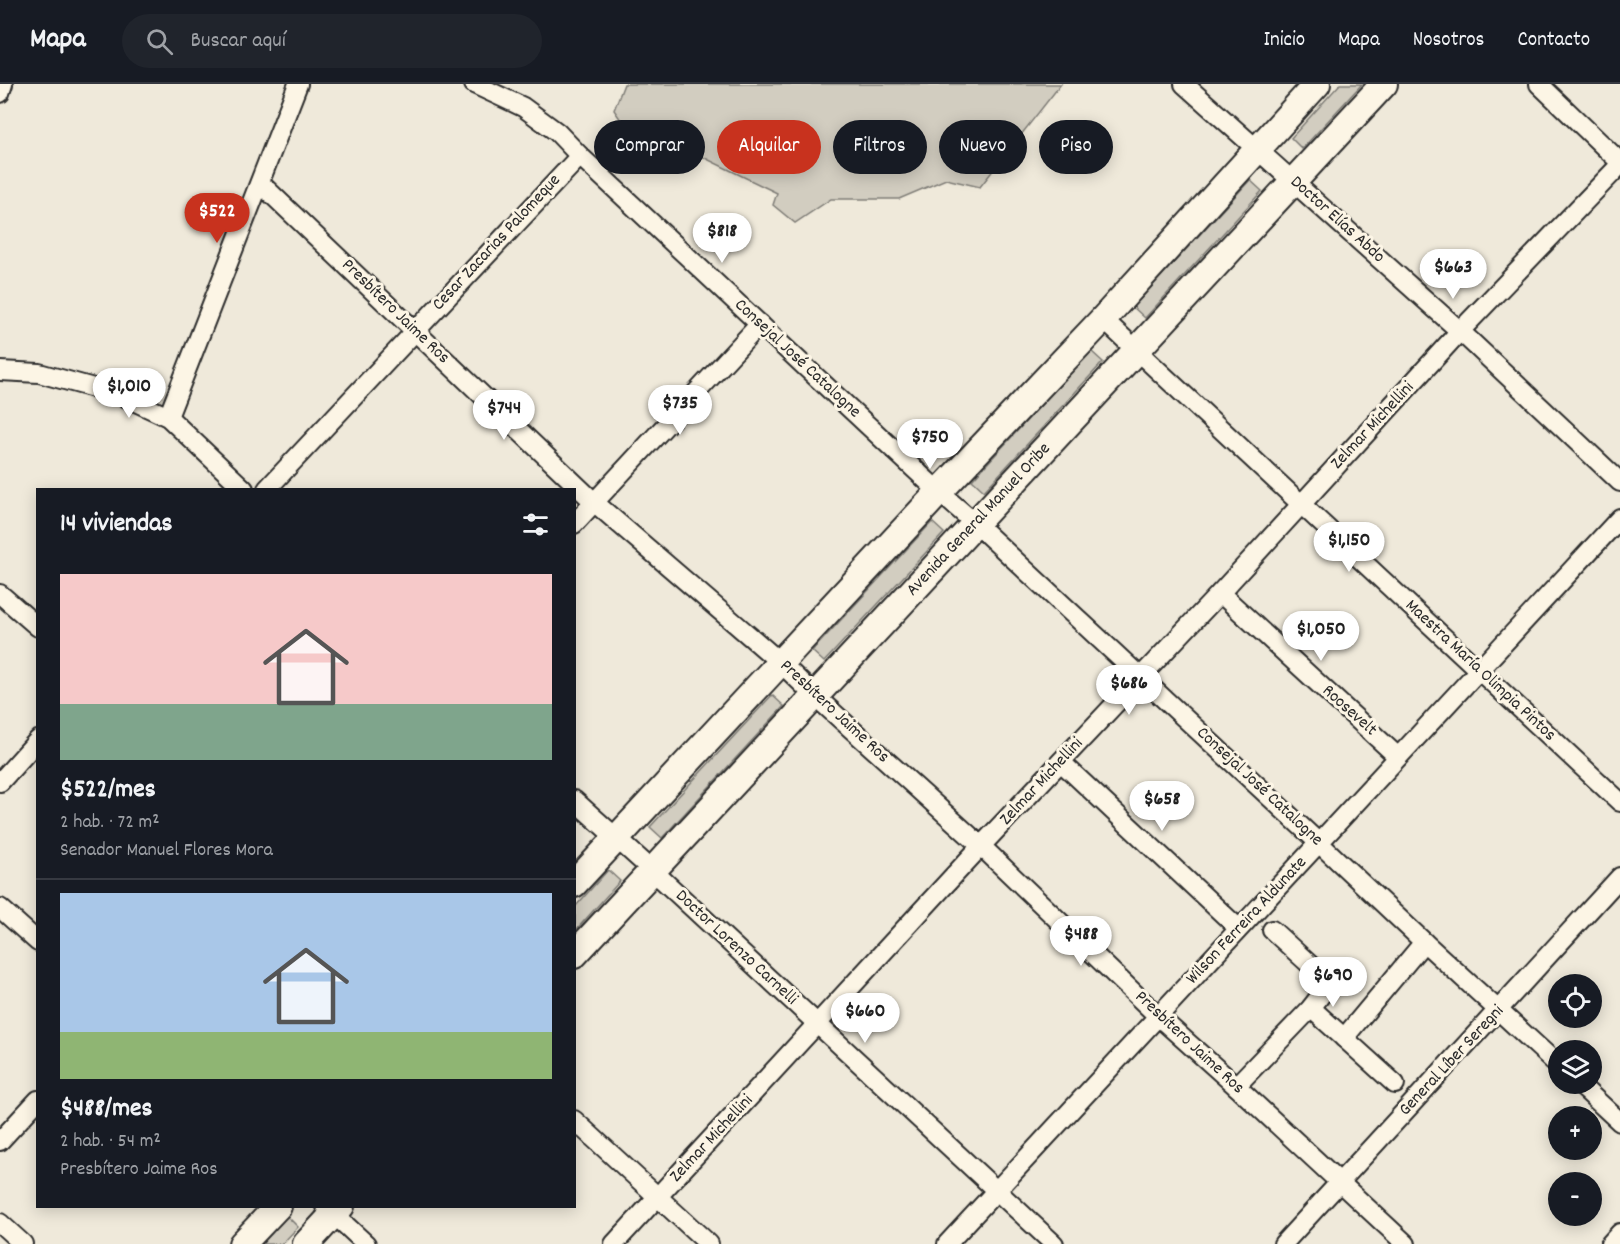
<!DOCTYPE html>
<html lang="es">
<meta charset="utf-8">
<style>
body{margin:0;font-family:Dekko,sans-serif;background:#20242c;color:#f1f3f6;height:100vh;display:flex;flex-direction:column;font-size:22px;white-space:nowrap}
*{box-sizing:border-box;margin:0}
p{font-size:20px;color:#9ea1a6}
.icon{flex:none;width:33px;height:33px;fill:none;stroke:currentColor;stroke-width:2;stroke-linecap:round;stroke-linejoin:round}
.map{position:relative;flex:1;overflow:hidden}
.details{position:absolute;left:36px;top:404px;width:540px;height:720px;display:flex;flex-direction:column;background:#171b24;border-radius:0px;box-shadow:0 3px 15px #0003}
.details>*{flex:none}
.guide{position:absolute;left:594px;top:36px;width:570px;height:54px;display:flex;gap:12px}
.tools{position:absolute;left:1548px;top:890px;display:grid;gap:12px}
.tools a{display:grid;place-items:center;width:54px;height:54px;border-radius:50%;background:#171b24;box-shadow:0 3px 15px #0003;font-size:30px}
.price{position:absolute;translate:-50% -51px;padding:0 14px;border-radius:21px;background:#fff;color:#222;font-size:20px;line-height:39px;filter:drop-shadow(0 2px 3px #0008)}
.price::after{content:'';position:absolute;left:50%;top:36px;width:18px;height:14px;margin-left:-9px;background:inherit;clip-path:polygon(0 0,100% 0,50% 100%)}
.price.current{background:#c8321e;color:#fff}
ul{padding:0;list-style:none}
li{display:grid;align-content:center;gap:12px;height:318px;padding:0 24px}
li+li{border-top:2px solid #363941}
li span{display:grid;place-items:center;height:186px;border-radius:0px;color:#555}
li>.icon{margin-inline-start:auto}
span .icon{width:108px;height:108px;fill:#fffc;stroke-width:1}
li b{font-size:26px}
h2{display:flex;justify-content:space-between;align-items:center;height:72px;padding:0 24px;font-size:26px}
.tag{padding:0 21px;border-radius:27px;background:#171b24;box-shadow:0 3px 15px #0003;font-size:21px;line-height:54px}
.tag.current{background:#c8321e;color:#fff}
header{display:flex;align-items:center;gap:36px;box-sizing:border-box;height:84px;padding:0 30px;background:#171b24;border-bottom:2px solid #363941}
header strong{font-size:28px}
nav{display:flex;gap:33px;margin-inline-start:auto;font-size:21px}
.search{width:420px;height:54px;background:#20242c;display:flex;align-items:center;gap:15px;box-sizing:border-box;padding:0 21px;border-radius:33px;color:#9ea1a6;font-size:22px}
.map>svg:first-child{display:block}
.grass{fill:#d2cdc0;stroke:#7e7c76;stroke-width:1.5}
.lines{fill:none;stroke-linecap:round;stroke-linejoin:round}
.minor-casing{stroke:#2b2b2b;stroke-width:22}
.secondary-casing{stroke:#2b2b2b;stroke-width:30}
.minor{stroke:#fcf5e5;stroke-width:18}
.secondary{stroke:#fcf5e5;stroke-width:26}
.labels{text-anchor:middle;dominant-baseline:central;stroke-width:6;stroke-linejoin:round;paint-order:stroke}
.street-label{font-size:18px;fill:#2b2b2b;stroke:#fcf5e5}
</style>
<header>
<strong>Mapa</strong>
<div class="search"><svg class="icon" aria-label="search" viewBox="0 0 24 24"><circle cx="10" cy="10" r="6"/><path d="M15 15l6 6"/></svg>Buscar aquí</div>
<nav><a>Inicio</a><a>Mapa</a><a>Nosotros</a><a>Contacto</a></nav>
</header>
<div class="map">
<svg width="1620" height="1160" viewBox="0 0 1620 1160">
<rect width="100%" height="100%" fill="#efe9da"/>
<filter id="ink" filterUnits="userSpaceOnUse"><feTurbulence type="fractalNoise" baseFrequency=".0167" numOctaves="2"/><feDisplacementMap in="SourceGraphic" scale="12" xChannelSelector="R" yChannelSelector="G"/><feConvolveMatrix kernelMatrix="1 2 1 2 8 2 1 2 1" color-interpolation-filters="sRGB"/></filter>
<g filter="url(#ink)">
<g class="grass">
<polygon points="624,0 1061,0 980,103 946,95 899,115 831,115 795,139 773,121 777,109 635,40 627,45 614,26"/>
<polygon points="1340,0 1362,0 1302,65 1291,54"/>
<polygon points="1250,96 1262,107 1145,234 1133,223"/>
<polygon points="1091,267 1103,278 984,407 972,396"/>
<polygon points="932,438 944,449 824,578 812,567"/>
<polygon points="772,611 784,622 662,754 650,743"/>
<polygon points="608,786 620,797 575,847 575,823"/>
<polygon points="287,1132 298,1143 282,1160 262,1160"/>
</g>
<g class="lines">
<g class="minor-casing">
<g id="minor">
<polyline points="474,0 523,23 557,48 580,72 939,408 976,440 1319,759 1424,858 1558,981"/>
<polyline points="1184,0 1460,247 1620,398"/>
<polyline points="1539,0 1620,78"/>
<polyline points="0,9 3,0"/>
<polyline points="260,99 595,419 781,579 816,613 981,762 1159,933 1236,1002 1406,1160"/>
<polyline points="1103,235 1620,718"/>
<polyline points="0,287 39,289 123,312 168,333 244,405"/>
<polyline points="168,333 298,0"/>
<polyline points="267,405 580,72"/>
<polyline points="574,440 760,240"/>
<polyline points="1220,509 1398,673"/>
<polyline points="0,510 38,543"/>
<polyline points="1061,678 1238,844"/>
<polyline points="0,698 38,656"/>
<polyline points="574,716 653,787 1054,1160"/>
<polyline points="0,824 38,858"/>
<polyline points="1311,924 1395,1000"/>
<polyline points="1344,954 1424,858"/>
<polyline points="1578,999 1620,1038"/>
<polyline points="1236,1002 1311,924 1330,899 1272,846"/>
<polyline points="574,1036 709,1160"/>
<polyline points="0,1057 38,1016"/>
<polyline points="325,1122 366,1160"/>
<polyline points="0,1139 23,1160"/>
<polyline points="614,1160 981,762 1220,509 1460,247 1620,81"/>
<polyline points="947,1160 1620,434"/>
<polyline points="1283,1160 1620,793"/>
<polyline points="1610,1160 1620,1149"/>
</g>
</g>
<g class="secondary-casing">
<g id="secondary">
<polyline points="574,800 939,408 1103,235 1317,0"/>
<polyline points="574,871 1384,0"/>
<polyline points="242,1160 278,1122"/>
<polyline points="306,1160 341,1122"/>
</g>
</g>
<use href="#minor" class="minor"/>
<use href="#secondary" class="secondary"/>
</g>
</g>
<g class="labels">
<g class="street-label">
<text transform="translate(1337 136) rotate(42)">Doctor Elías Abdo</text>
<text transform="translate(497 159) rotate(-47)">Cesar Zacarias Palomeque</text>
<text transform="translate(395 228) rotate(44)">Presbítero Jaime Ros</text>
<text transform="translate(797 275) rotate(43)">Consejal José Catalogne</text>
<text transform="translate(1373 342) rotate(-47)">Zelmar Michellini</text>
<text transform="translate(979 436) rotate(-47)">Avenida General Manuel Oribe</text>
<text transform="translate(1480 587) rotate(43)">Maestra María Olimpia Pintos</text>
<text transform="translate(1349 627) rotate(42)">Roosevelt</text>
<text transform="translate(834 628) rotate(43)">Presbítero Jaime Ros</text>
<text transform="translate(1042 698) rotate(-47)">Zelmar Michellini</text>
<text transform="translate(1259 703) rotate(43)">Consejal José Catalogne</text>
<text transform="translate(1247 837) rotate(-47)">Wilson Ferreira Aldunate</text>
<text transform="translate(736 864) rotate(43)">Doctor Lorenzo Carnelli</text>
<text transform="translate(1189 959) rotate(43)">Presbítero Jaime Ros</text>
<text transform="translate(1452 977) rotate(-47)">General Líber Seregni</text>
<text transform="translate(712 1055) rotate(-47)">Zelmar Michellini</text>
</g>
</g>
</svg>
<div class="tools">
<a><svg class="icon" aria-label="locate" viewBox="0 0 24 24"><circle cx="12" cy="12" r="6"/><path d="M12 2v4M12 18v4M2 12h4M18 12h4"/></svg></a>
<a><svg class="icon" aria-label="layers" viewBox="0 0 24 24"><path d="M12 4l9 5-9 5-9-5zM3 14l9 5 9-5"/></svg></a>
<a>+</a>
<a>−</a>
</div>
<b class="price current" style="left:217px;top:160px">$522</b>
<b class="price" style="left:722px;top:180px">$818</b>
<b class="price" style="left:1453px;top:216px">$663</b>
<b class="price" style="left:129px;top:335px">$1,010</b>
<b class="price" style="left:680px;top:352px">$735</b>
<b class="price" style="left:504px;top:357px">$744</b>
<b class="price" style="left:930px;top:386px">$750</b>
<b class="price" style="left:1349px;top:489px">$1,150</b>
<b class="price" style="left:1321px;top:578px">$1,050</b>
<b class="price" style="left:1129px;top:632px">$686</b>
<b class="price" style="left:1162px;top:748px">$658</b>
<b class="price" style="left:1081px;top:883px">$488</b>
<b class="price" style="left:1333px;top:924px">$690</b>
<b class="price" style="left:865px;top:960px">$660</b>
<div class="guide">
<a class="tag">Comprar</a>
<a class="tag current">Alquilar</a>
<a class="tag">Filtros</a>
<a class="tag">Nuevo</a>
<a class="tag">Piso</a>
</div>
<section class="details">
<h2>14 viviendas<svg class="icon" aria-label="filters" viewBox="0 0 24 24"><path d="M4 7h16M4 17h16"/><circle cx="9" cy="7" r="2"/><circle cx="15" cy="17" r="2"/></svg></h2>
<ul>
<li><span style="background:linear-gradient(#f6c9c9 70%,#7fa58c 0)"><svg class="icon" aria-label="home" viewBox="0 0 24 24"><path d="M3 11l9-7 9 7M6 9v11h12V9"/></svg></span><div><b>$522/mes</b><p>2 hab. · 72 m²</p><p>Senador Manuel Flores Mora</p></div></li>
<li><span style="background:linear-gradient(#a9c7e8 75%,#8fb573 0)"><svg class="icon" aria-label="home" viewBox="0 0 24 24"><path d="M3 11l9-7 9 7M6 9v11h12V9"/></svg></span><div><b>$488/mes</b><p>2 hab. · 54 m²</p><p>Presbítero Jaime Ros</p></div></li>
</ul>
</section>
</div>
